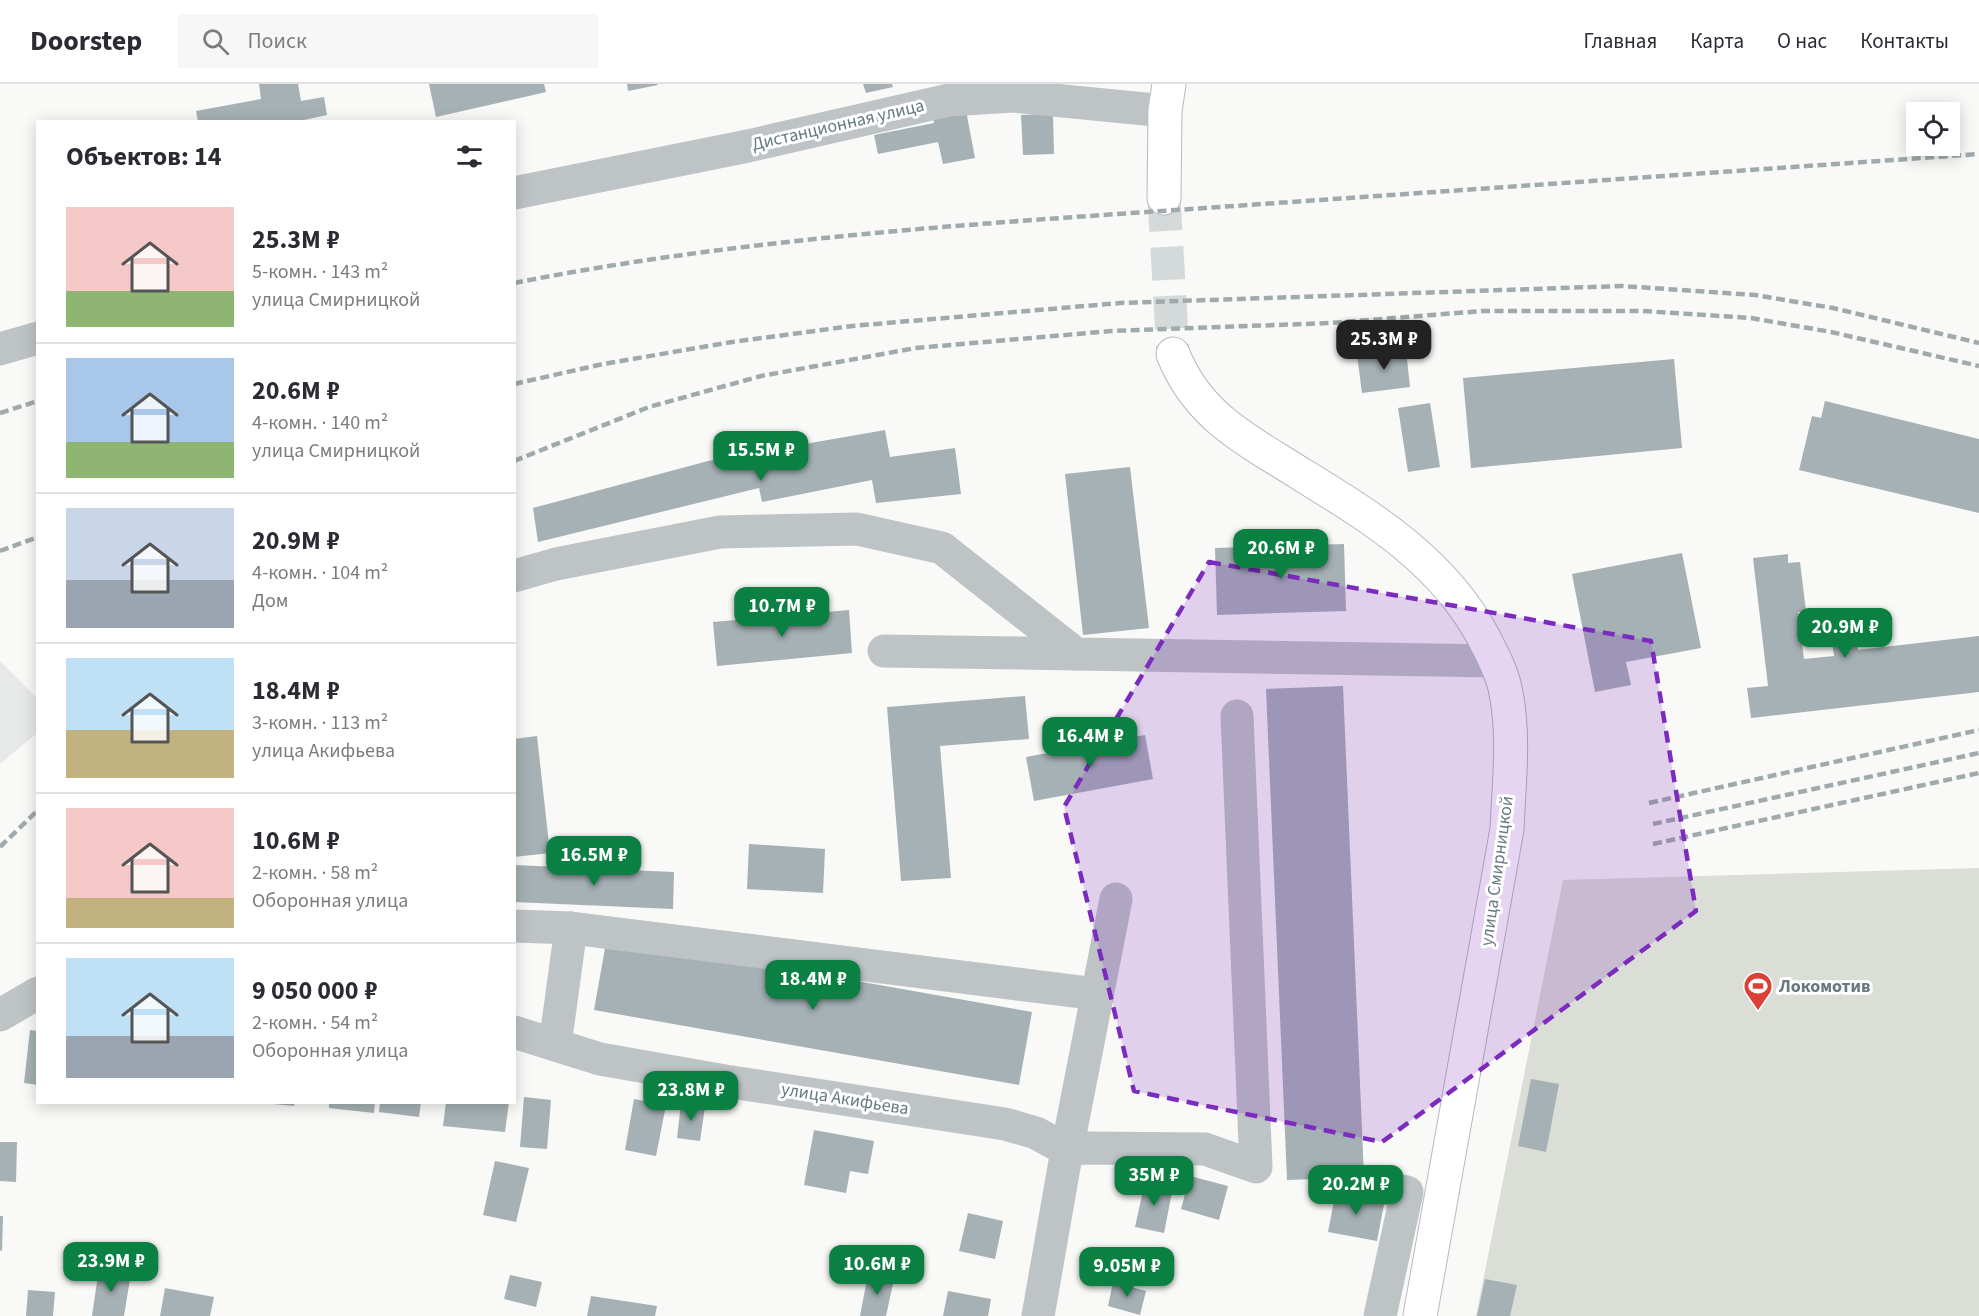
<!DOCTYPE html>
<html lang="ru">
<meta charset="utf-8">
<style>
body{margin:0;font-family:"Source Sans 3",sans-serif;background:#f7f7f7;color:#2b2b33;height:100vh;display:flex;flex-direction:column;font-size:22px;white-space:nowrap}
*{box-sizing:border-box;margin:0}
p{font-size:20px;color:#7c7c81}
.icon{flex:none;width:33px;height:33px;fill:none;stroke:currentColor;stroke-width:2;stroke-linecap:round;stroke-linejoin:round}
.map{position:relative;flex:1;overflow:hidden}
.side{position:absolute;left:36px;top:36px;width:480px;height:984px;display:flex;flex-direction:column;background:#fff;border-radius:0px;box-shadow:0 3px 15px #0003}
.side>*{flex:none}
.fabs{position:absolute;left:1906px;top:18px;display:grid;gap:12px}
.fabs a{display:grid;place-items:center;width:54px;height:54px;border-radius:0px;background:#fff;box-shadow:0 3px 15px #0003;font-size:30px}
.price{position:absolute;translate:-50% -51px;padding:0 14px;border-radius:12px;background:#0b8043;color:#fff;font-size:20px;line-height:39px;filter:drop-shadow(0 2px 3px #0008)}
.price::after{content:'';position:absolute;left:50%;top:36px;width:18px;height:14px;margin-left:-9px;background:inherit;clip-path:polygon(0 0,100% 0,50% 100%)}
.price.current{background:#222;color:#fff}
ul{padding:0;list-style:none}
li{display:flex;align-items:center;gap:18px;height:150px;padding:0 30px}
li+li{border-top:2px solid #e1e1e2}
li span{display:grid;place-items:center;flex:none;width:168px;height:120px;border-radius:0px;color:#555}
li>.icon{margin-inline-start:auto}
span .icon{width:72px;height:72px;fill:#fffc;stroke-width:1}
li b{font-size:26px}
h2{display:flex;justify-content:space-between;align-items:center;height:72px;padding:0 30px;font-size:26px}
header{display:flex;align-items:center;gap:36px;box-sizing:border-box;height:84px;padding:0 30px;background:#fff;border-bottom:2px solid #e1e1e2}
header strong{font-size:28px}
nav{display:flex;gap:33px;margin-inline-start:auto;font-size:21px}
.search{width:420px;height:54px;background:#f7f7f7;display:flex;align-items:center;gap:15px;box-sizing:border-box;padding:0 21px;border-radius:0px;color:#7c7c81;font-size:22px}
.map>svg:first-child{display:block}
.built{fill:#e7e9e8}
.green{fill:#daded6}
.building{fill:#a5b1b4}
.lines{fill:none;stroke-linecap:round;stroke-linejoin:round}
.major-tunnel{stroke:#d4d9d9;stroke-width:33;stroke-dasharray:33 16;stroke-linecap:butt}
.major-casing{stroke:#b4babd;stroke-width:35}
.minor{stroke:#bec4c6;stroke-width:33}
.major{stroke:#fff;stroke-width:33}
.rail{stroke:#a0aaad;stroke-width:4.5;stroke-dasharray:9 4.5;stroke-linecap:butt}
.marked{fill:#7b2cbf;fill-opacity:0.2;stroke:#7b2cbf;stroke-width:4.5;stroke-dasharray:12 8;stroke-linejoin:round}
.labels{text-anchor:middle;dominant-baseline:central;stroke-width:6;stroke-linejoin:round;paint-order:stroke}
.street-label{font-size:18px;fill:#667a80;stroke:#fff}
.poi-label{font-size:18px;font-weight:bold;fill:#667a80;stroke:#fff;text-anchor:start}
</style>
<header>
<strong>Doorstep</strong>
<div class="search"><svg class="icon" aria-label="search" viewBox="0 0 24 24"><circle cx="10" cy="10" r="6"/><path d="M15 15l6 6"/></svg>Поиск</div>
<nav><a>Главная</a><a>Карта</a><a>О нас</a><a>Контакты</a></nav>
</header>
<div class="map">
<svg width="1979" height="1232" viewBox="0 0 1979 1232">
<rect width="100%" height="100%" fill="#f9f9f7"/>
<polygon class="built" points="0,577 38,615 37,649 0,680"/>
<polygon class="green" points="1979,784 1979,1232 1476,1232 1563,796"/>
<g class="building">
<polygon points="259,0 298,0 301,17 324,13 327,31 304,36 304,38 198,38 196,27 261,15"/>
<polygon points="429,0 544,0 546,8 436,33"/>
<polygon points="627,0 657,0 658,1 628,7"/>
<polygon points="863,0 892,0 893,3 866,9"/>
<polygon points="965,21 975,74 943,80 938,58 878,70 874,51 934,39 932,28"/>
<polygon points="1053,30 1054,70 1023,71 1021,31"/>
<polygon points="1406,266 1410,303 1362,309 1357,271"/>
<polygon points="1674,275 1682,364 1471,384 1463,294"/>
<polygon points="1825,317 1979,355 1979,429 1799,386 1812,332 1821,334"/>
<polygon points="1430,319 1440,383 1408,388 1398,324"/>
<polygon points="885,346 890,373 955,364 961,410 876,419 872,396 762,418 759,404 538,458 533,424 708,377"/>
<polygon points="1130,383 1149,544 1083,551 1065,390"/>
<polygon points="1344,460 1346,527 1217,531 1215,464"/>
<polygon points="1682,469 1701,564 1626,578 1631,601 1595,608 1572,490"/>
<polygon points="1788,470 1788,479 1800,478 1806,527 1798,528 1804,575 1834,572 1832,557 1856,555 1858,566 1979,552 1979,608 1751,634 1747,604 1768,602 1753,474"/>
<polygon points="849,526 852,569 717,582 713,538"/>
<polygon points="1343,602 1364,1093 1287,1096 1266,605"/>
<polygon points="1025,612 1029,655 940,662 951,794 901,797 887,623"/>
<polygon points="1145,651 1153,695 1034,717 1026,673"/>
<polygon points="537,652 550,769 514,773 514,655"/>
<polygon points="749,760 825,765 823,809 747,805"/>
<polygon points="514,781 674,788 673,825 514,818"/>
<polygon points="607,853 1032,928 1019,1001 594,926"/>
<polygon points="30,946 38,947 38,1001 24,999"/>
<polygon points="1531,995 1559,1000 1546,1068 1518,1062"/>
<polygon points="524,1013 551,1016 547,1065 520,1063"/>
<polygon points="634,1015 666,1021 656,1072 625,1066"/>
<polygon points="274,1018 295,1018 294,1022 273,1020"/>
<polygon points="329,1018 375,1018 374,1029 329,1024"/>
<polygon points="380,1018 421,1018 419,1033 379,1028"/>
<polygon points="446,1018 509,1018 505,1048 443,1042"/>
<polygon points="681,1020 705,1023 700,1057 677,1054"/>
<polygon points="814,1046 874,1057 868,1090 850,1087 846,1109 804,1101"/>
<polygon points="0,1058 17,1058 16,1098 0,1097"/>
<polygon points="495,1077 529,1084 516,1138 483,1131"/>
<polygon points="1190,1092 1228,1102 1219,1136 1181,1125"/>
<polygon points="1145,1098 1173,1103 1164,1149 1135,1143"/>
<polygon points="1336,1106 1385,1115 1377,1157 1328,1148"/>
<polygon points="968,1129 1003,1137 995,1175 959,1167"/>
<polygon points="0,1132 3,1132 2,1167 0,1166"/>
<polygon points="99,1184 131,1189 124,1232 92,1232"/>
<polygon points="868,1190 894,1195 886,1232 860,1232"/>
<polygon points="510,1191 542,1198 536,1223 504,1215"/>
<polygon points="1485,1195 1517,1201 1510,1232 1477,1232"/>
<polygon points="1113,1198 1146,1207 1140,1231 1108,1222"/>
<polygon points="165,1204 214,1213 210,1232 160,1232"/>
<polygon points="28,1206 55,1208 53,1232 26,1232"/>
<polygon points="948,1207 991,1215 988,1232 943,1232"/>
<polygon points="591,1212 657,1222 655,1232 587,1232"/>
</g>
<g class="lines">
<polyline class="major-tunnel" points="1164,114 1173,270"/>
<g class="major-casing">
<g id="major">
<polyline points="1164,114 1165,27 1169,0"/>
<path d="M 1173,270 C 1194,323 1232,348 1280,377 C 1358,426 1439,469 1484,554 C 1492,570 1501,586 1505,604 C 1515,649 1509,699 1507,745 L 1420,1232"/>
</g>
</g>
<g class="minor">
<polyline points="514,109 748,62 949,16 1013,12 1165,27"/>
<polyline points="0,265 38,254"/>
<polyline points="514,492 556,480 720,448 857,445 942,464 1076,570 1496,577"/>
<polyline points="884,567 1076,570"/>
<polyline points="514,842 571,844"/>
<polyline points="0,931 38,909"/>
<polyline points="514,948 600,975 725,997 1005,1040 1036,1049 1067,1066"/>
<polyline points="555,961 571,844 1097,910"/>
<polyline points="1067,1066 1086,1064 1205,1065 1256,1083 1237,632"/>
<polyline points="1038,1232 1067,1066 1116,815"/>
<polyline points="1380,1232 1407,1108 1390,1105"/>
</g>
<use href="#major" class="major"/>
<g class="rail">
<path d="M 514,199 C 742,154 973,140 1205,124 C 1463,106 1721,88 1979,70"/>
<polyline points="514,300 603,280 732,258 852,242 1120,219 1622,202 1755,211 1833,224 1979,259"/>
<polyline points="0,329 38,317"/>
<polyline points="514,377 649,323 761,292 916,264 1111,247 1331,239 1482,227 1643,227 1751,234 1831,248 1979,282"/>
<polyline points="0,467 38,453"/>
<polyline points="1649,719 1979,646"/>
<polyline points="1653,740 1979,669"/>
<polyline points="1653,760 1979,689"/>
<polyline points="0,763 38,726"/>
</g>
</g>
<path class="marked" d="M 1209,478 L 1651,557 L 1696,827 L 1382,1058 L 1134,1007 L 1064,723 Z"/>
<defs>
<g id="stadium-pin" transform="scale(1.5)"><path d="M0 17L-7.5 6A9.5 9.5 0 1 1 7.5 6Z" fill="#da4036" stroke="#fff"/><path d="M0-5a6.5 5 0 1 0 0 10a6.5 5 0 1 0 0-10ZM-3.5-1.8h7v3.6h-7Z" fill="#fff"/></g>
</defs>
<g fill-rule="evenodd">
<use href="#stadium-pin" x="1758" y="902"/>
</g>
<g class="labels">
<g class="street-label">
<text transform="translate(838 41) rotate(-13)">Дистанционная улица</text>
<text transform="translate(1497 787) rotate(-82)">улица Смирницкой</text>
<text transform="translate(845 1015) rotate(9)">улица Акифьева</text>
</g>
<g class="poi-label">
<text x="1779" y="902">Локомотив</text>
</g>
</g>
</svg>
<div class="fabs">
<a><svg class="icon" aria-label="locate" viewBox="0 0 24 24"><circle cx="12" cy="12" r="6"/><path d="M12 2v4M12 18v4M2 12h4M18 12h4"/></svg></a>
</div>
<b class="price current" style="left:1384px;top:287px">25.3M ₽</b>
<b class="price" style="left:761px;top:398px">15.5M ₽</b>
<b class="price" style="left:1281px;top:496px">20.6M ₽</b>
<b class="price" style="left:782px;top:554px">10.7M ₽</b>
<b class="price" style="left:1845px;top:575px">20.9M ₽</b>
<b class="price" style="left:1090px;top:684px">16.4M ₽</b>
<b class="price" style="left:594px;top:803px">16.5M ₽</b>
<b class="price" style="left:813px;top:927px">18.4M ₽</b>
<b class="price" style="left:691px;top:1038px">23.8M ₽</b>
<b class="price" style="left:1154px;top:1123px">35M ₽</b>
<b class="price" style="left:1356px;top:1132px">20.2M ₽</b>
<b class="price" style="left:111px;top:1209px">23.9M ₽</b>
<b class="price" style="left:877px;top:1212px">10.6M ₽</b>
<b class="price" style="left:1127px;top:1214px">9.05M ₽</b>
<section class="side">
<h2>Объектов: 14<svg class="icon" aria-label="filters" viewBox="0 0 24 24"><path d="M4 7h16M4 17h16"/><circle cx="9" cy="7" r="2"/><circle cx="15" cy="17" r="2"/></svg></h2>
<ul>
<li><span style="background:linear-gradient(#f6c9c9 70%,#8fb573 0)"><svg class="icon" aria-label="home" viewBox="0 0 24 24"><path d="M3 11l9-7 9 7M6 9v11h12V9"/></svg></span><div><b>25.3M ₽</b><p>5-комн. · 143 m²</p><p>улица Смирницкой</p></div></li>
<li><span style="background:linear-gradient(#a9c7e8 70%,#8fb573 0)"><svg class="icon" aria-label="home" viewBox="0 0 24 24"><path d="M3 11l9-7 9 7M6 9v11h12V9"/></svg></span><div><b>20.6M ₽</b><p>4-комн. · 140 m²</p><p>улица Смирницкой</p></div></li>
<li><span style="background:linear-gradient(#c9d6e8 60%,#9aa5b1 0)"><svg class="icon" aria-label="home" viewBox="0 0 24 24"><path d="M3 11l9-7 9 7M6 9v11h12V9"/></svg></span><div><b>20.9M ₽</b><p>4-комн. · 104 m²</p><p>Дом</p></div></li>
<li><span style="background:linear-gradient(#bfe0f5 60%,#c2b280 0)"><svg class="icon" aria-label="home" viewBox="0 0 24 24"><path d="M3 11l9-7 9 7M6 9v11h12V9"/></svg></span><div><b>18.4M ₽</b><p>3-комн. · 113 m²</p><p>улица Акифьева</p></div></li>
<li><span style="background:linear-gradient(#f6c9c9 75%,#c2b280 0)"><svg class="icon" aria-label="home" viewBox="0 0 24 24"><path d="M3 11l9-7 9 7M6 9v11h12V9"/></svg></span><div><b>10.6M ₽</b><p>2-комн. · 58 m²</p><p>Оборонная улица</p></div></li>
<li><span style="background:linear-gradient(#bfe0f5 65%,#9aa5b1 0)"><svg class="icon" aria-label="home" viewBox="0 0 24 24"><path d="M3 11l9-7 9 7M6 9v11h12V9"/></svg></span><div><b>9 050 000 ₽</b><p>2-комн. · 54 m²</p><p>Оборонная улица</p></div></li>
</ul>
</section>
</div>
